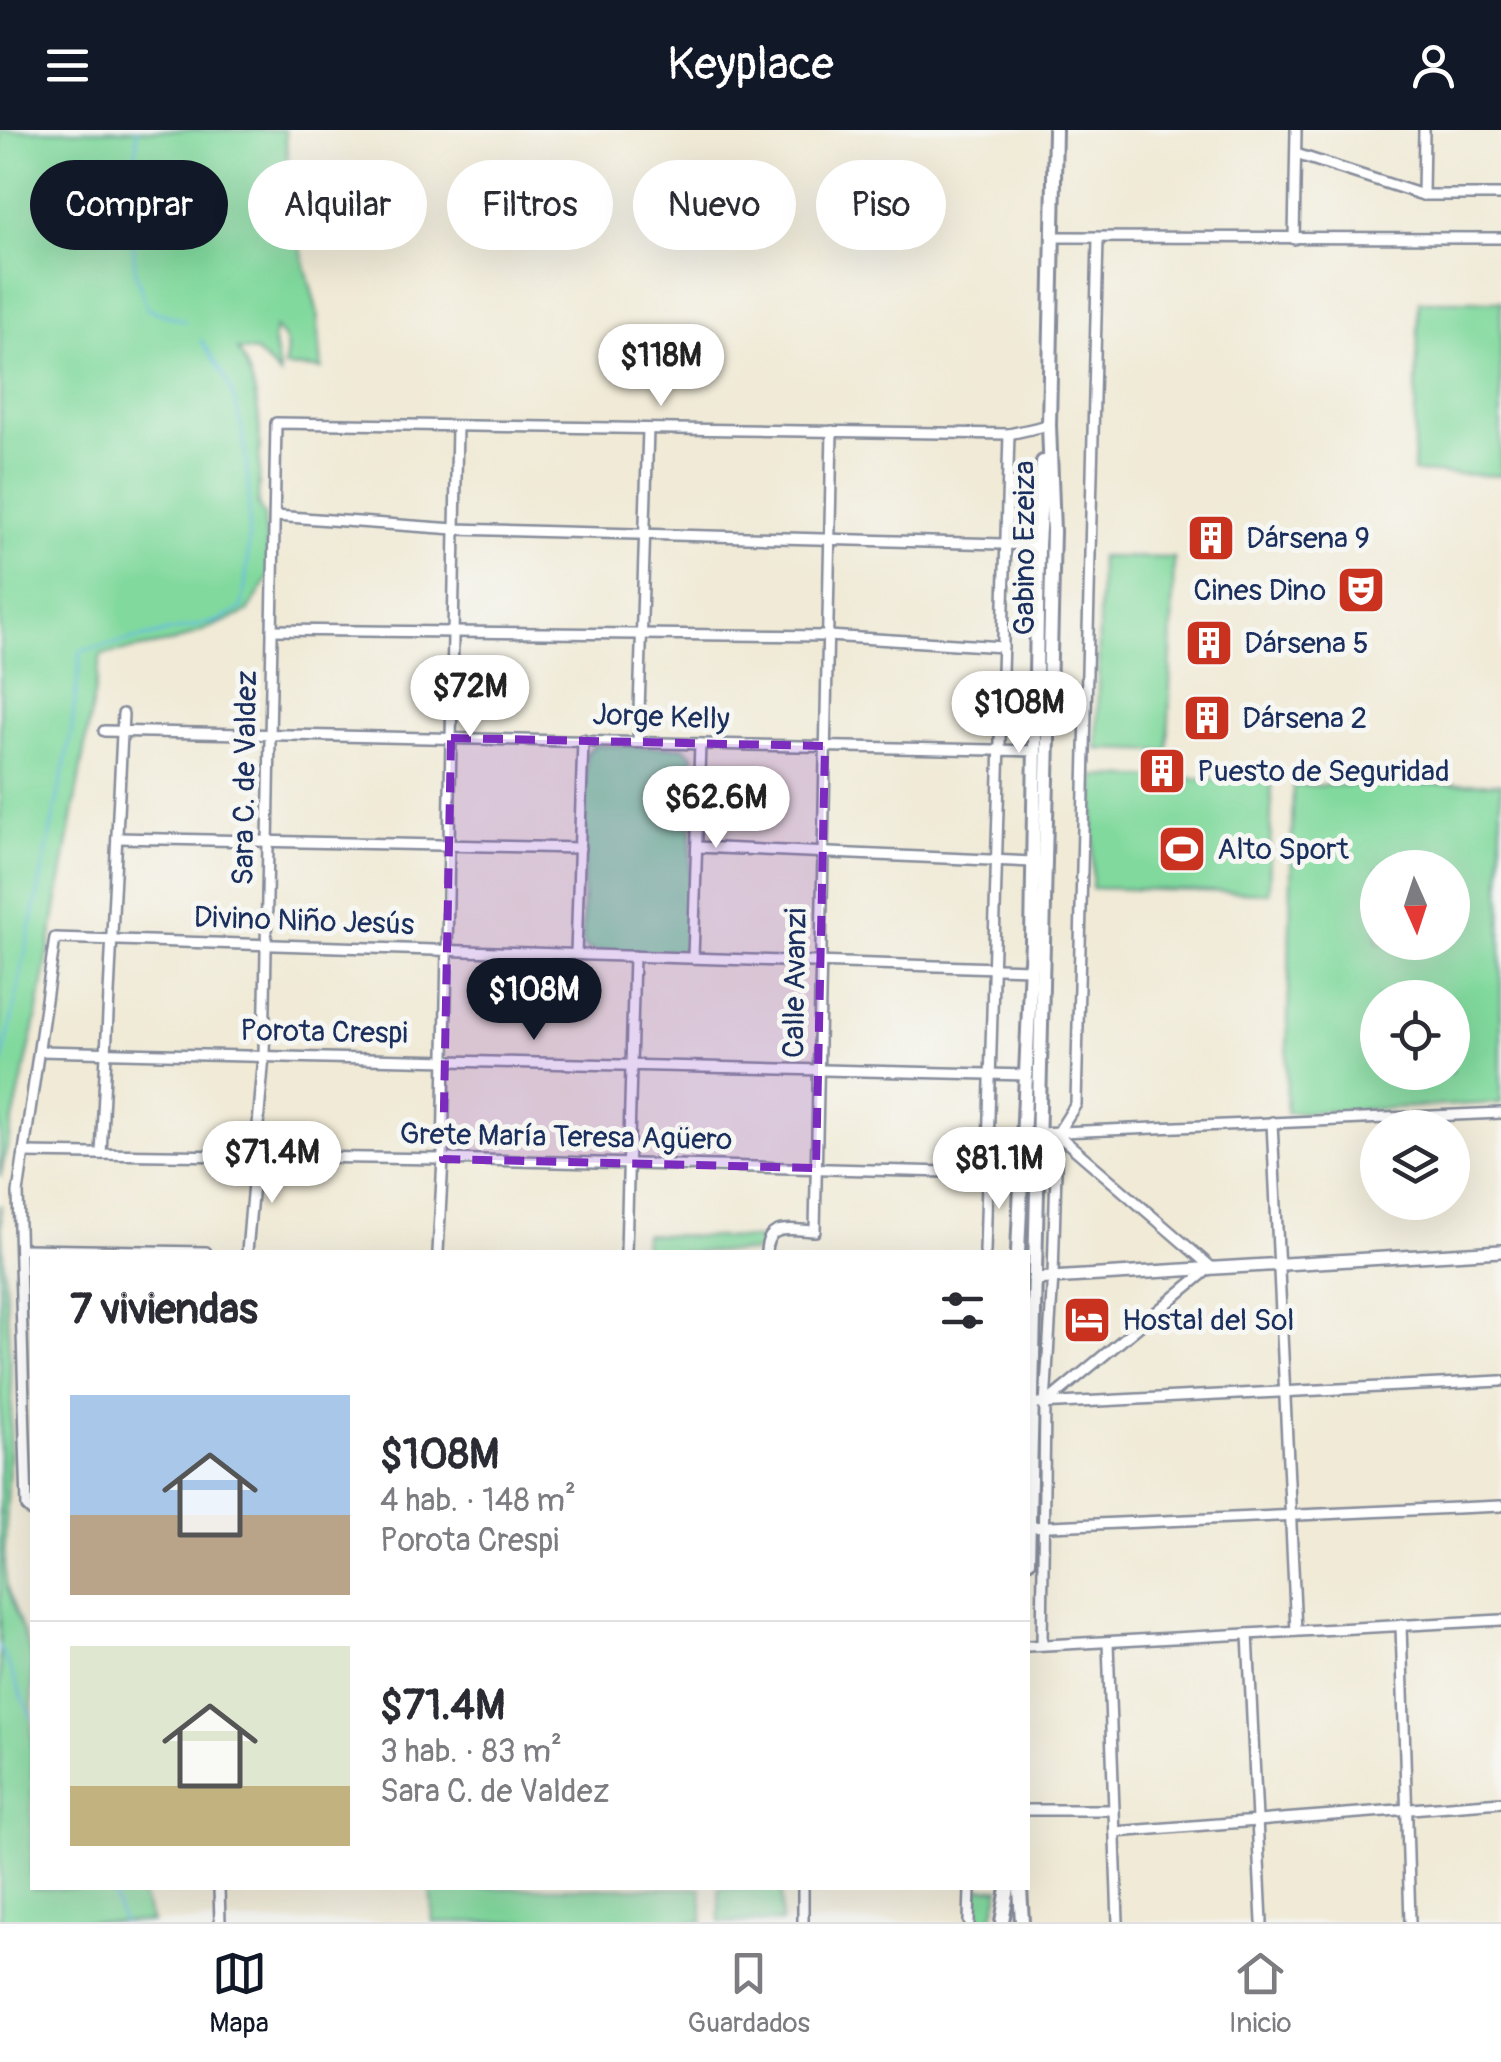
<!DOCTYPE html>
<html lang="es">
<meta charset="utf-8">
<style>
body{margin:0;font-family:Pangolin,sans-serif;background:#f7f7f7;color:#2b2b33;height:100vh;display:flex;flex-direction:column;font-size:38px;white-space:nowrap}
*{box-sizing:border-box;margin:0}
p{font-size:32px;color:#7c7c81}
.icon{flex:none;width:55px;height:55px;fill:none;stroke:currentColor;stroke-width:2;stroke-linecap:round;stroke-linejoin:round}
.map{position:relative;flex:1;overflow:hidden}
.details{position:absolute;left:30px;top:1120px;width:1000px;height:640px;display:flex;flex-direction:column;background:#fff;border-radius:0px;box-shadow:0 10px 40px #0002}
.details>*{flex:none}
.hud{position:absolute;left:30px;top:30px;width:1000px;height:90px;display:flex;gap:20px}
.needle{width:65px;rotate:177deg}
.controls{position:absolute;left:1360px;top:720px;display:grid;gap:20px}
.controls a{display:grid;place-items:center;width:110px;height:110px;border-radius:50%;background:#fff;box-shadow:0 10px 40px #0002;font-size:50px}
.price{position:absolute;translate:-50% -85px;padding:0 22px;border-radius:35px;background:#fff;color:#222;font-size:32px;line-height:65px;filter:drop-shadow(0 2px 5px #0008)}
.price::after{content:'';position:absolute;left:50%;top:60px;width:30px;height:22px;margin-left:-15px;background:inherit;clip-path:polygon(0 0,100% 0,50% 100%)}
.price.current{background:#111827;color:#fff}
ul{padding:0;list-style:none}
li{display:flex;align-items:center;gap:30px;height:250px;padding:0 40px}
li+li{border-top:2px solid #e1e1e2}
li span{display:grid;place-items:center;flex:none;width:280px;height:200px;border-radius:0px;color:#555}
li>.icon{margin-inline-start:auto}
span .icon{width:120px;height:120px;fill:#fffc;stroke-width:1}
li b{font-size:42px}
h2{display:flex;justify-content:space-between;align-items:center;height:120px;padding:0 40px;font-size:42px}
.chip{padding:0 35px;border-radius:45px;background:#fff;box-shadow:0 10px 40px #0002;font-size:35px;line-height:90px}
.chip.current{background:#111827;color:#fff}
header{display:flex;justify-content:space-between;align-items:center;height:130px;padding:0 40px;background:#111827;color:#fff;font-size:45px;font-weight:600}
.tab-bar{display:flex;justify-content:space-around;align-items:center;height:140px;border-top:2px solid #e1e1e2;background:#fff;font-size:28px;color:#7c7c81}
.tab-bar a{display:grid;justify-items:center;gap:5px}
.tab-bar .current{color:#111827}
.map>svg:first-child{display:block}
.green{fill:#81d99d;stroke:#4e847e;stroke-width:2.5;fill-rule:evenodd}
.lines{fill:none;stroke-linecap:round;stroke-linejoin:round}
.stream{stroke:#66b9e1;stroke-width:2.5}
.minor-casing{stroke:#868c9a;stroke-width:14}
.tertiary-casing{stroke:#868c9a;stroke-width:16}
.secondary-casing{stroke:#868c9a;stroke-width:18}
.minor{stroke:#fff;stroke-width:9}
.tertiary{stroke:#fff;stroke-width:11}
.secondary{stroke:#fff;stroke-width:12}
.marked{fill:#7b2cbf;fill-opacity:0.2;stroke:#7b2cbf;stroke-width:8;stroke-dasharray:20 12;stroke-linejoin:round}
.labels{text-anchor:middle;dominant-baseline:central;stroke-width:10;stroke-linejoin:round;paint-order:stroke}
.poi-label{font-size:30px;fill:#1b2f5e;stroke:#f6f6f2;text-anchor:start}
.street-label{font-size:30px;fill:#1b2f5e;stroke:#f6f6f2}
</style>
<header><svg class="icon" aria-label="menu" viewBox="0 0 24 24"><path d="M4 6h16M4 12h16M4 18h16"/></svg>Keyplace<svg class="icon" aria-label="person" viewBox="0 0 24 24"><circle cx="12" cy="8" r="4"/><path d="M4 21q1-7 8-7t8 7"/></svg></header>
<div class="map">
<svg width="1501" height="1792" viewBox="0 0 1501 1792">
<rect width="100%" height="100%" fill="#f6f6f2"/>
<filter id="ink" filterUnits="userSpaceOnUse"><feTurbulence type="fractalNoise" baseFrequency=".01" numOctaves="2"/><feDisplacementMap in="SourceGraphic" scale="20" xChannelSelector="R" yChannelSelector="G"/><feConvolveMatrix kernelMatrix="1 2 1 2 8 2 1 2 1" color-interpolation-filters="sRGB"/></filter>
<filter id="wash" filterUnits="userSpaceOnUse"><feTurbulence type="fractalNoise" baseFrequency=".0048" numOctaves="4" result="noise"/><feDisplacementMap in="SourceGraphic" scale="40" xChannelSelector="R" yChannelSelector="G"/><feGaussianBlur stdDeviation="2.25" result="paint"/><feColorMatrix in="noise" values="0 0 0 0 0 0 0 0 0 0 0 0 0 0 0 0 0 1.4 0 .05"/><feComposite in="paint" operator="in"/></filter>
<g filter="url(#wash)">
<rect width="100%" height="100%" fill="#f0ead6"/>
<g class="green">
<path d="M 0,0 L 285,0 L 293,90 L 317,180 L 322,239 L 284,237 C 288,220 289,211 275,198 L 273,209 L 280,245 L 256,222 L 238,220 C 266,268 260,322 258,375 L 264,385 L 270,445 L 248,482 L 175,512 L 101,525 L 38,881 L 0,1047 Z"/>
<polygon points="1419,171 1501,171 1501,346 1413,342"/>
<polygon points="1100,427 1174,428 1168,621 1097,619"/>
<polygon points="594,615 684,617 693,625 689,813 679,825 591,821 584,817 582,810 586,624"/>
<polygon points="1095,646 1272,651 1269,763 1092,758"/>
<path d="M 1501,653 L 1501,973 L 1286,983 L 1293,656 ZM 1378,738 L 1452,738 L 1452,812 L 1378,812 ZM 1378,868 L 1452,868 L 1452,942 L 1378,942 Z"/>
<polygon points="0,1074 12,1266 4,1434 7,1459 32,1527 32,1758 139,1758 152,1792 0,1792"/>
<polygon points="644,1104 760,1109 760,1122 643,1122"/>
<polygon points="430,1758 701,1758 703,1792 433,1792"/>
<polygon points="719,1758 781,1758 781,1792 720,1792"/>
<polygon points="977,1758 1000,1758 992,1790 980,1790 976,1783"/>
</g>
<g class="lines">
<g class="stream">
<polyline points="137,0 133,109 135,140 147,179 185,191"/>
<path d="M 0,945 L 71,604 L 81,521 L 218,491 L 242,478 C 252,418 253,321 232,263 C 225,244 212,227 201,210"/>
<polyline points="0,1517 32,1588"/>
<polyline points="110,1758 123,1792"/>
</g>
</g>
</g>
<g filter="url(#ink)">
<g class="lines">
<g class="minor-casing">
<g id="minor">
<polyline points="1296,24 1423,65 1501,65"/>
<polyline points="1423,65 1424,0"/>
<polyline points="1053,107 1501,108"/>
<polyline points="1294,109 1296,0"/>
<polyline points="275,386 455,399 1038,415"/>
<polyline points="272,500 828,506 1003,517"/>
<polyline points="104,601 1036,621"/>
<polyline points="638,612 648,299"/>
<polyline points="117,708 580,718"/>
<polyline points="697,717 1033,732"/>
<polyline points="576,824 583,610"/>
<polyline points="693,828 700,614"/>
<polyline points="39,921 1028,945"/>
<polyline points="1272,992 1296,1501"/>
<polyline points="1038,1003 1501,983"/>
<polyline points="24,1023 443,1029 987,1043"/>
<polyline points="101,1024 123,584"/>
<polyline points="22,1119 206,1122"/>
<polyline points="247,1122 264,926 276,293 1009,304 1049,295"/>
<polyline points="438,1122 443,1029 457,296"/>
<polyline points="626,1122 634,826"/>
<path d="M 766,1122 C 767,1092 792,1100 815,1101 L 832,301"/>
<polyline points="985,1122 1009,304"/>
<polyline points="1046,1273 1211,1137 1057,1004"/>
<polyline points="1039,1274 1501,1251"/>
<polyline points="32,1382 27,1377 18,1063 55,808 1031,839"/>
<polyline points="1028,1397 1501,1376"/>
<polyline points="1401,1495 1410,1792"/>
<polyline points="1248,1504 1262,1792"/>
<polyline points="1108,1513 1118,1792"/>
<polyline points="1042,1515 1045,1274 1053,1146 1057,1004 1076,974 1098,109"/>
<polyline points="1028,1516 1501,1490"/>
<polyline points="1028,1680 1114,1680"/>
<polyline points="1115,1702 1501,1672"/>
<polyline points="219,1758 220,1792"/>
<polyline points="803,1758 803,1792"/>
<polyline points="969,1792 970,1758"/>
</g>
</g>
<g class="tertiary-casing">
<polyline id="tertiary" points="1034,1149 1501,1121"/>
</g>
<g class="secondary-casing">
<g id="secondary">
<polyline points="1018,1122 1032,811 1038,415 1043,332"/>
<polyline points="1028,1431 1053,401 1049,295 1055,0"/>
<polyline points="1020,1758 1022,1792"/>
<polyline points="1002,1792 1008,1758"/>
</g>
</g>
<use href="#minor" class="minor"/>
<use href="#tertiary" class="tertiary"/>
<use href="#secondary" class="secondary"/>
</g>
</g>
<path class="marked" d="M 451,608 L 825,616 L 816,1038 L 443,1029 Z"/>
<defs>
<g id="building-square" transform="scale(2.5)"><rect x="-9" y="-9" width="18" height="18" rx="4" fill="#c8321e" stroke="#f6f6f2"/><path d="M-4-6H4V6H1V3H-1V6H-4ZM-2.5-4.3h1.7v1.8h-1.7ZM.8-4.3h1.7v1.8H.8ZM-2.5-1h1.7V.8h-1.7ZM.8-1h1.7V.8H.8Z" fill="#fff"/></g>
<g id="theatre-square" transform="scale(2.5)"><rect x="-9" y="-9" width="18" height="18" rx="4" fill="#c8321e" stroke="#f6f6f2"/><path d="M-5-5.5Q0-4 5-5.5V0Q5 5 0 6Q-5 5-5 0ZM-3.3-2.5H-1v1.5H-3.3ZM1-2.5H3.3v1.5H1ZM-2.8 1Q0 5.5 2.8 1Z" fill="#fff"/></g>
<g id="stadium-square" transform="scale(2.5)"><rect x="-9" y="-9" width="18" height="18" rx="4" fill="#c8321e" stroke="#f6f6f2"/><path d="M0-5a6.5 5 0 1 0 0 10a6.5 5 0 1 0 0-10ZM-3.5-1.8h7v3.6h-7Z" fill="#fff"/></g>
<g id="hotel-square" transform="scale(2.5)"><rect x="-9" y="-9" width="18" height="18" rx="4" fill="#c8321e" stroke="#f6f6f2"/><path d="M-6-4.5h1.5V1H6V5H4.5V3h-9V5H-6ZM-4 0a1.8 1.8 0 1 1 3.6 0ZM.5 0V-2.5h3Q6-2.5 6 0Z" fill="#fff"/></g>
</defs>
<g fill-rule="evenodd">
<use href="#building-square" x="1211" y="408"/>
<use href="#theatre-square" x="1361" y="460"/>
<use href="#building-square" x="1209" y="513"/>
<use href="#building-square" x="1207" y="588"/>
<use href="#building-square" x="1162" y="641"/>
<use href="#stadium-square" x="1182" y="719"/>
<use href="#hotel-square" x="1087" y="1190"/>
</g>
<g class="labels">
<g class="poi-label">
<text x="1246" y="408">Dársena 9</text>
<text x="1326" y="460" text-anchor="end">Cines Dino</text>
<text x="1244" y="513">Dársena 5</text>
<text x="1242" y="588">Dársena 2</text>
<text x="1197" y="641">Puesto de Seguridad</text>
<text x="1217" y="719">Alto Sport</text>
<text x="1122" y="1190">Hostal del Sol</text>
</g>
<g class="street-label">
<text transform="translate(1024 418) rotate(-90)">Gabino Ezeiza</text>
<text transform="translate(661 587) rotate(2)">Jorge Kelly</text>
<text transform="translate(245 648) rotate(-89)">Sara C. de Valdez</text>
<text transform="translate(304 791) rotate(2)">Divino Niño Jesús</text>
<text transform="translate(795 853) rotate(-89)">Calle Avanzi</text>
<text transform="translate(324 902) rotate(1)">Porota Crespi</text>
<text transform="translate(566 1007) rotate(1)">Grete María Teresa Agüero</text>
</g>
</g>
</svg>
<div class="controls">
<a><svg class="needle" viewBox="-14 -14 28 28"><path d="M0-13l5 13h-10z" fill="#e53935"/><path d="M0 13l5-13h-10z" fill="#7c7c81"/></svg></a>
<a><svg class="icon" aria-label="locate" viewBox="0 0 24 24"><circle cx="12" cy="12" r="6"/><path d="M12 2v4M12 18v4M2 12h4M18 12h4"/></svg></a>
<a><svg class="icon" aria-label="layers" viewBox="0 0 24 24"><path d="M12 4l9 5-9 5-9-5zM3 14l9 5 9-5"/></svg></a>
</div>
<b class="price" style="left:661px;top:279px">$118M</b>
<b class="price" style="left:470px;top:610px">$72M</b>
<b class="price" style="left:1019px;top:626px">$108M</b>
<b class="price" style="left:716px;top:721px">$62.6M</b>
<b class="price current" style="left:534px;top:913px">$108M</b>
<b class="price" style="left:272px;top:1076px">$71.4M</b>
<b class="price" style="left:999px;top:1082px">$81.1M</b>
<div class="hud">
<a class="chip current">Comprar</a>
<a class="chip">Alquilar</a>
<a class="chip">Filtros</a>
<a class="chip">Nuevo</a>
<a class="chip">Piso</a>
</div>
<section class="details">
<h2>7 viviendas<svg class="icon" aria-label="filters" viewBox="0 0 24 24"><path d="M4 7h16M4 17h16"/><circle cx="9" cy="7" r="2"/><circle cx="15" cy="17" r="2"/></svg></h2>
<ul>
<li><span style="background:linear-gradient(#a9c7e8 60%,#b9a48a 0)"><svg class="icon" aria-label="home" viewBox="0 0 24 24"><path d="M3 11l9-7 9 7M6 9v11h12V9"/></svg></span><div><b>$108M</b><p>4 hab. · 148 m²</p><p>Porota Crespi</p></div></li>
<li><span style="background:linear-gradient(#dfe7d0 70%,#c2b280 0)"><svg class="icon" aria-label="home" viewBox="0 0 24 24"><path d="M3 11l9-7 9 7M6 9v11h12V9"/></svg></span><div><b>$71.4M</b><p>3 hab. · 83 m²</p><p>Sara C. de Valdez</p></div></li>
</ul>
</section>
</div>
<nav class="tab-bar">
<a class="current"><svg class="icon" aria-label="map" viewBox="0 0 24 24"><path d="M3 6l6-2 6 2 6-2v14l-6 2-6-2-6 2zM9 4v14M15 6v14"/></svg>Mapa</a>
<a><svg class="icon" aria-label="saved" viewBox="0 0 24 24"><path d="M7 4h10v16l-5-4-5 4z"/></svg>Guardados</a>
<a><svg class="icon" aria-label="home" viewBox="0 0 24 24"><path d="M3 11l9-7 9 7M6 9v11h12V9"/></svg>Inicio</a>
</nav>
